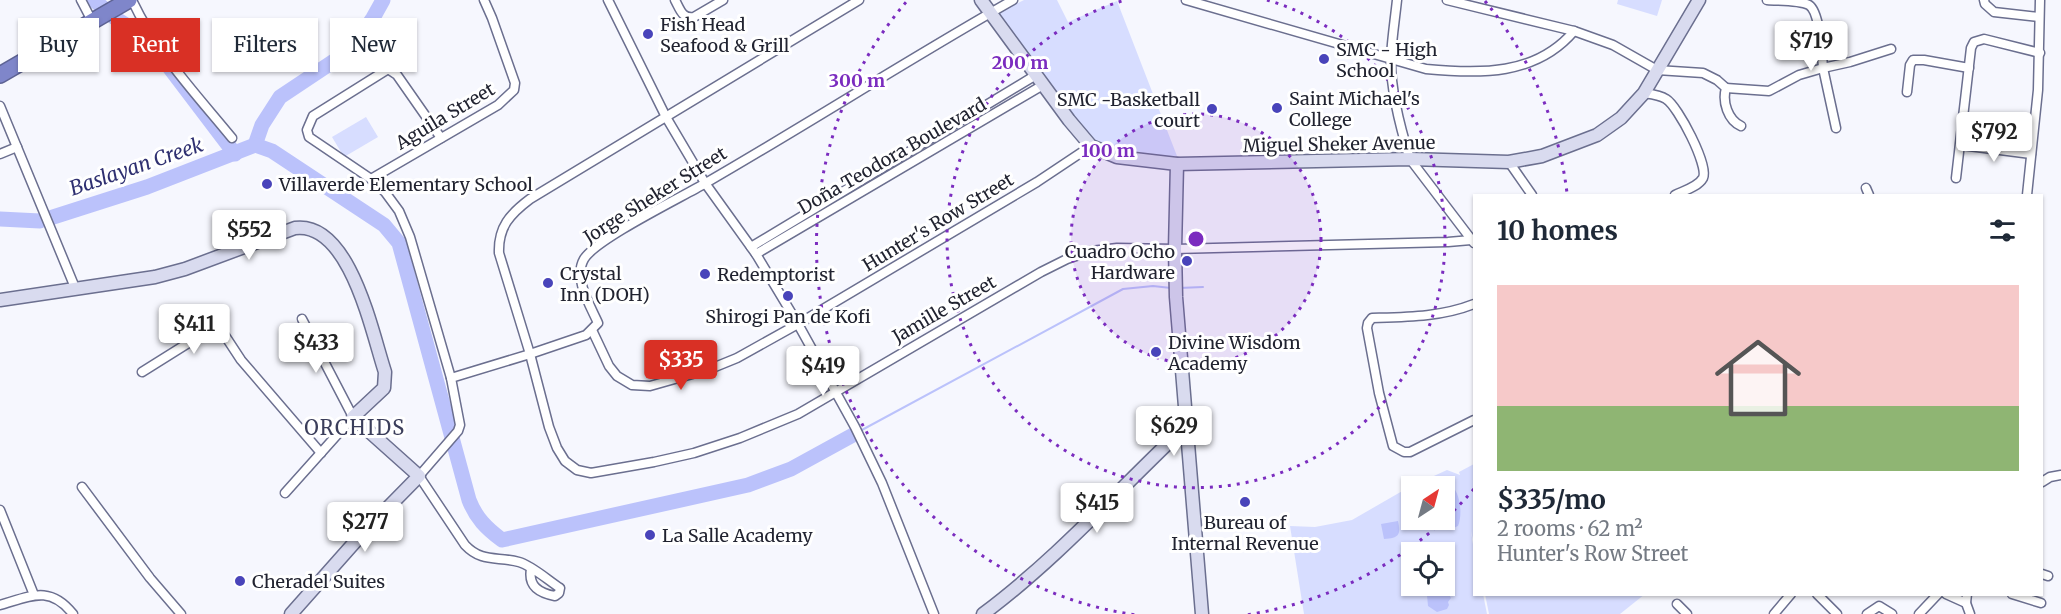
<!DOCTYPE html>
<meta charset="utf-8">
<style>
body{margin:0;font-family:Merriweather,serif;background:#f6f6f7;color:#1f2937;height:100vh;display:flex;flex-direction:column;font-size:22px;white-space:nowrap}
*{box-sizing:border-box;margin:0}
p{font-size:20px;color:#747a83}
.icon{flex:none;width:33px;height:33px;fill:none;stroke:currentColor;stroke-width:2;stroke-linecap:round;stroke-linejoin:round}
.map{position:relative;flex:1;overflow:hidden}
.drawer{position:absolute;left:1473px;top:194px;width:570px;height:402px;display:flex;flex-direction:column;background:#fff;border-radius:0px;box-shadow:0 2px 4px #0004}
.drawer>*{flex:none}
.guide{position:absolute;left:18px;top:18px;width:570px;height:54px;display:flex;gap:12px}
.needle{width:39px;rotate:36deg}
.controls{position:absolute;left:1401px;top:476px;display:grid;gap:12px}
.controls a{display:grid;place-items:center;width:54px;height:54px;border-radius:0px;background:#fff;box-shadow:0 2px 4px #0004;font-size:30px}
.price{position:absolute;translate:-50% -51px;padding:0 14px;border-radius:6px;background:#fff;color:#222;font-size:20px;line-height:39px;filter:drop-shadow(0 2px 3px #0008)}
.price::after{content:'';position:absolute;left:50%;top:36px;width:18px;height:14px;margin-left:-9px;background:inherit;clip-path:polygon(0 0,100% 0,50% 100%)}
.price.selected{background:#d93025;color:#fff}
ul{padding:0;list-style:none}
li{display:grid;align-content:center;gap:12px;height:318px;padding:0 24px}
li span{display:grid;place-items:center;height:186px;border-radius:0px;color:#555}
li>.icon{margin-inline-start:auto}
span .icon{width:108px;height:108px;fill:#fffc;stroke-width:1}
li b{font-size:26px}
h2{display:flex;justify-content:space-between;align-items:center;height:72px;padding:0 24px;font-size:26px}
.tag{padding:0 21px;border-radius:0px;background:#fff;box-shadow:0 2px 4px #0004;font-size:21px;line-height:54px}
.tag.selected{background:#d93025;color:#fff}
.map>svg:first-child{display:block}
.green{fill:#d7ddff;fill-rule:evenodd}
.water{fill:#bbc2fb}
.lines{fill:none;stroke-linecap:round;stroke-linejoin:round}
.stream{stroke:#bbc2fb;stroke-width:2}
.river{stroke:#bbc2fb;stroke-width:15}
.street-casing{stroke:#6b6f8f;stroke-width:11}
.secondary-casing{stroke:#6b6f8f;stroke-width:15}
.highway-casing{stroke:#5e6394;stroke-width:18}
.street{stroke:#fff;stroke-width:8}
.secondary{stroke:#d9dbef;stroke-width:12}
.highway{stroke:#7f86ca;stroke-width:15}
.ring{fill:none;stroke:#7b2cbf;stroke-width:3;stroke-dasharray:3 6}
.poi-dot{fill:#4944ba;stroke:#fff;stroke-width:2}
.labels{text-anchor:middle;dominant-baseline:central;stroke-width:6;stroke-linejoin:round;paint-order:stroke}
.poi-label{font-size:18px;fill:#212330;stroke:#fff;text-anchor:start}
.street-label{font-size:18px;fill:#212330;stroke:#fff}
.water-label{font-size:20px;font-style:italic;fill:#2f3071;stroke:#fff}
.neighbourhood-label{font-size:20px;letter-spacing:1.5px;fill:#3b3e5b;stroke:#fff}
.centre{fill:#7b2cbf;stroke:#fff;stroke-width:3}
.ring-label{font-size:18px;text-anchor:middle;font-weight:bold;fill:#7b2cbf;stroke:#fff;stroke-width:6;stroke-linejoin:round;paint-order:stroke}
</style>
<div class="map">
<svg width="2061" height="614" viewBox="0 0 2061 614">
<rect width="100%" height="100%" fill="#f6f7fe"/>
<g class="green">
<path d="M 1024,0 L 1057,0 L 1068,22 L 1117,1 L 1177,156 C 1137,160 1114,157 1082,131 L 996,14 Z"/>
<polygon points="1618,0 1662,0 1657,16 1617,4"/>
<polygon points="366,117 378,137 344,157 332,137"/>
<path d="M 1474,464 L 1474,544 L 1471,531 L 1474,551 L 1474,594 L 1483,594 L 1487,614 L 1304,614 L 1290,526 L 1315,527 L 1352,520 L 1411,486 L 1412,519 L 1444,519 L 1444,486 L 1412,486 L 1447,470 L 1460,475 L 1459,472 ZM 1412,552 L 1444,552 L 1444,585 L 1412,585 Z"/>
<polygon points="1485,594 1645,594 1620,614 1489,614"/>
</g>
<g class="water">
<path d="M 1441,480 C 1459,481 1464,511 1458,526 L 1448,530 L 1439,525 L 1437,520 L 1444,519 L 1444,486 L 1433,486 Z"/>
<path d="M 1398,521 C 1401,535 1399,538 1384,539 L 1381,524 Z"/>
<polygon points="1445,580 1447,584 1447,591 1451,598 1448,602 1449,605 1447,609 1437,612 1428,606 1427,595 1430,585 1444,585"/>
</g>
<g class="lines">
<g class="stream">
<polyline points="1179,288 1203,287"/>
<polyline points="860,431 1123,289 1153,286 1171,288"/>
</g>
<g class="river">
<polyline points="94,0 115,18 147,38 235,154"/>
<polyline points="255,145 262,125 280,97 352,49 373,18 383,0"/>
<path d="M 50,218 L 147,187 L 255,145 L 272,151 L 384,225 L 399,243 L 469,500 C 476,518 486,528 502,540 L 748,485 L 791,469 L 853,435"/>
<polyline points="0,219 40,221"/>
</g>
<g class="street-casing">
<g id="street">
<polyline points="81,0 92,21"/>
<path d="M 132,0 C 156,52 196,94 232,138"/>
<polyline points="608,0 666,117 705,183 756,254 798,324 855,427 882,483 934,614"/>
<path d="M 675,0 C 680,9 682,19 694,17 L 723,0"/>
<path d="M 859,0 L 530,199 C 510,214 498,227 499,253 L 530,354 L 549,427 L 557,448 L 565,461 L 577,470 L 591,473 L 654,462 L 694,453 L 740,438 L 798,414 L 1041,272 L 1067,259 L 1091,251 L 1117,248 L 1175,249 L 1448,242 L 1471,240"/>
<path d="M 1186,0 L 1426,69 C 1479,74 1536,76 1574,31"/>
<path d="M 1397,0 C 1395,19 1392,38 1391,57 C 1390,87 1401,130 1410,159 L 1474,243"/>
<path d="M 1447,0 L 1574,31 L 1613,45 L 1657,70 L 1703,73 L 1717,80 L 1726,88 C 1722,102 1728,120 1741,126"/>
<path d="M 1767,0 C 1779,1 1799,0 1809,5 C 1820,12 1822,55 1823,68 L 1850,62 L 1891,49"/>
<polyline points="1984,0 1985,4 1994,12 2039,17"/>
<polyline points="1726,88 1769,91 1799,75 1823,68 1836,128"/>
<polyline points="1907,92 1910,65 1913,60 1924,60 1969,68"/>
<path d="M 1644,93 C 1651,94 1660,95 1666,99 C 1678,106 1709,166 1703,178 C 1698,187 1683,191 1675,195"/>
<polyline points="0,106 76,290"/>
<polyline points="441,138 397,75 388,69 313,116 307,130 309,137 371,179 385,192 399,211 410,237 451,378"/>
<polyline points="1961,145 2031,154"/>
<polyline points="0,154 17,147"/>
<polyline points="1509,162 1532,195"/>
<polyline points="1956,178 1971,48 1974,42 1984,39 2040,53"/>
<polyline points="371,179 498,105 514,90 515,83 492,18 484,0"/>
<polyline points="1866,188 1869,195"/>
<polyline points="2027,195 2038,90 2040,0"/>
<polyline points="751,247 1036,75"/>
<polyline points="756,254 1043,85"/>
<path d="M 1474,304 C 1441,317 1407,317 1372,318 L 1368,323 L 1367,328 L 1379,393 L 1393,446 L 1404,452 L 1410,452 L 1474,420"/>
<polyline points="592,330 609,366 617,376 632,385 650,386 710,369 737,358 798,324 1037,182 1091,146"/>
<polyline points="142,372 209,330 217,327 220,328 241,360 321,453"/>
<polyline points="2042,482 2050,477 2061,475"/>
<polyline points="82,487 150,578 181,614"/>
<polyline points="285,493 353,417 302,319"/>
<polyline points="0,510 34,595"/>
<path d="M 531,569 C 528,586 539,593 555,596 L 559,593 L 560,588 C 549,581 531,565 519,562 C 497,556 482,563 465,545 L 419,476 L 458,431 L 460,425 L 451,378 L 530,354 L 586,335 L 598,323 C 590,305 573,278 584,259 C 596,239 680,198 704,184 C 808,124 909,59 1013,0"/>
<polyline points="2042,574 2048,576"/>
<polyline points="1817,594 1837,614"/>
<polyline points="1946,594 1966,603"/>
<polyline points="1967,594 1966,603 1970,614"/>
<polyline points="2012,594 2041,603"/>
<polyline points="1677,604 1687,614"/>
<path d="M 0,605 C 31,596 50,585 73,614"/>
<polyline points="1774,614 1791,594"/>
<polyline points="1867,614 1879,606 1892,614"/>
<polyline points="1919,614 1938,594"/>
</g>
</g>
<g class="secondary-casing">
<g id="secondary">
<polyline points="981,0 1069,120 1091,146 1117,157 1177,164 1410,159 1509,162 1542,156 1597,135 1621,118 1644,93 1699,0"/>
<polyline points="1177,164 1175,249 1176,297 1202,614"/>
<path d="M 0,300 L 155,277 L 185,269 L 295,228 C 350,221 372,333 385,372 L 384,388 L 353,417 L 419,476 L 362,534 L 291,614"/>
<path d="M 983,614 C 1057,559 1119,489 1186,426"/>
</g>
</g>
<g class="highway-casing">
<polyline id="highway" points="0,75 129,0"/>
</g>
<use href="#street" class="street"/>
<use href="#secondary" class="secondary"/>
<use href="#highway" class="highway"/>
</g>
<circle cx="1196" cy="239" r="125" fill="#7b2cbf" fill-opacity=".12"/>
<g class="ring">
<circle cx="1196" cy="239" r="125"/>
<path d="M1267 0A249 249 0 1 1 1125 0"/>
<path d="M1474 489A374 374 0 0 1 907 1M1485 1A374 374 0 0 1 1567 193"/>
</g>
<g class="poi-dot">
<circle cx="648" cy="34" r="6"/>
<circle cx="1324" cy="59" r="6"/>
<circle cx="1277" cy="108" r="6"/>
<circle cx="1212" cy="109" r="6"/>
<circle cx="267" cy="184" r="6"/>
<circle cx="1187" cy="261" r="6"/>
<circle cx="705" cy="274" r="6"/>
<circle cx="548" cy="283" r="6"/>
<circle cx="788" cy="296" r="6"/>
<circle cx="1156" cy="352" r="6"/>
<circle cx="1245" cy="502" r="6"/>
<circle cx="650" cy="535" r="6"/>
<circle cx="240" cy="581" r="6"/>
</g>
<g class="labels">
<g class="poi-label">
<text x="660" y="24">Fish Head<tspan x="660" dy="21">Seafood &amp; Grill</tspan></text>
<text x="1336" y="49">SMC - High<tspan x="1336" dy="21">School</tspan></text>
<text x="1289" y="98">Saint Michael's<tspan x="1289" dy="21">College</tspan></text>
<text x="1200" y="99" text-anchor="end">SMC -Basketball<tspan x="1200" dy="21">court</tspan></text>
<text x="279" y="184">Villaverde Elementary School</text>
<text x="1175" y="251" text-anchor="end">Cuadro Ocho<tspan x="1175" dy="21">Hardware</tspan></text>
<text x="560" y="273">Crystal<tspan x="560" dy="21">Inn (DOH)</tspan></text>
<text x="717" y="274">Redemptorist</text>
<text x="788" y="316" text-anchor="middle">Shirogi Pan de Kofi</text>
<text x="1168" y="342">Divine Wisdom<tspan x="1168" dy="21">Academy</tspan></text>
<text x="1245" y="522" text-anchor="middle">Bureau of<tspan x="1245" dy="21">Internal Revenue</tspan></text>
<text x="662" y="535">La Salle Academy</text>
<text x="252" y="581">Cheradel Suites</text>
</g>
<g class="street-label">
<text transform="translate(445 116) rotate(-31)">Aguila Street</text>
<text transform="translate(1339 144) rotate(-1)">Miguel Sheker Avenue</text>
<text transform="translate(892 156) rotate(-30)">Doña Teodora Boulevard</text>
<text transform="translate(655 195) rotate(-32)">Jorge Sheker Street</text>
<text transform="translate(938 222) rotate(-31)">Hunter's Row Street</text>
<text transform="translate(944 309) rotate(-30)">Jamille Street</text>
</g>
<g class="water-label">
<text transform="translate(136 166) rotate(-19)">Baslayan Creek</text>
</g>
<g class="neighbourhood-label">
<text x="355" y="427">ORCHIDS</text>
</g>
</g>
<circle cx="1196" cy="239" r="9" class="centre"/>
<g class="ring-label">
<text x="1020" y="69">200 m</text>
<text x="857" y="87">300 m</text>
<text x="1108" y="157">100 m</text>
</g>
</svg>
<div class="controls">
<a><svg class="needle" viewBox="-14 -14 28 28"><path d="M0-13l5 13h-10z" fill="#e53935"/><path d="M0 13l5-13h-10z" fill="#747a83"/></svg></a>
<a><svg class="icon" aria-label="locate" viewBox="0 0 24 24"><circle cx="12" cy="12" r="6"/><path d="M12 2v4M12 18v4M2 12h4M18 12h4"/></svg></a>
</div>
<b class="price" style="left:1811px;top:72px">$719</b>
<b class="price" style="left:1994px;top:163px">$792</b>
<b class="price" style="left:249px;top:261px">$552</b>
<b class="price" style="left:194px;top:355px">$411</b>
<b class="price" style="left:316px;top:374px">$433</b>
<b class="price selected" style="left:681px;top:391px">$335</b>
<b class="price" style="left:823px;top:397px">$419</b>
<b class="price" style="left:1174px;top:457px">$629</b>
<b class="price" style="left:1097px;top:534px">$415</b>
<b class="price" style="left:365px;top:553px">$277</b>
<div class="guide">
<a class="tag">Buy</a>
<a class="tag selected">Rent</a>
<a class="tag">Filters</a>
<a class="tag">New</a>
</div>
<section class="drawer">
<h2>10 homes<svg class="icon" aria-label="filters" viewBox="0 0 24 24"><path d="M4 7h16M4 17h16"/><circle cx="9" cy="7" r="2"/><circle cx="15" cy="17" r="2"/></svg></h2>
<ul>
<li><span style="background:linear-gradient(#f6c9c9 65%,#8fb573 0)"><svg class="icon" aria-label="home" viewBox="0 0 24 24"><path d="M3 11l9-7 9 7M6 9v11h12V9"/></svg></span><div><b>$335/mo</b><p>2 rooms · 62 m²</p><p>Hunter's Row Street</p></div></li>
</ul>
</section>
</div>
